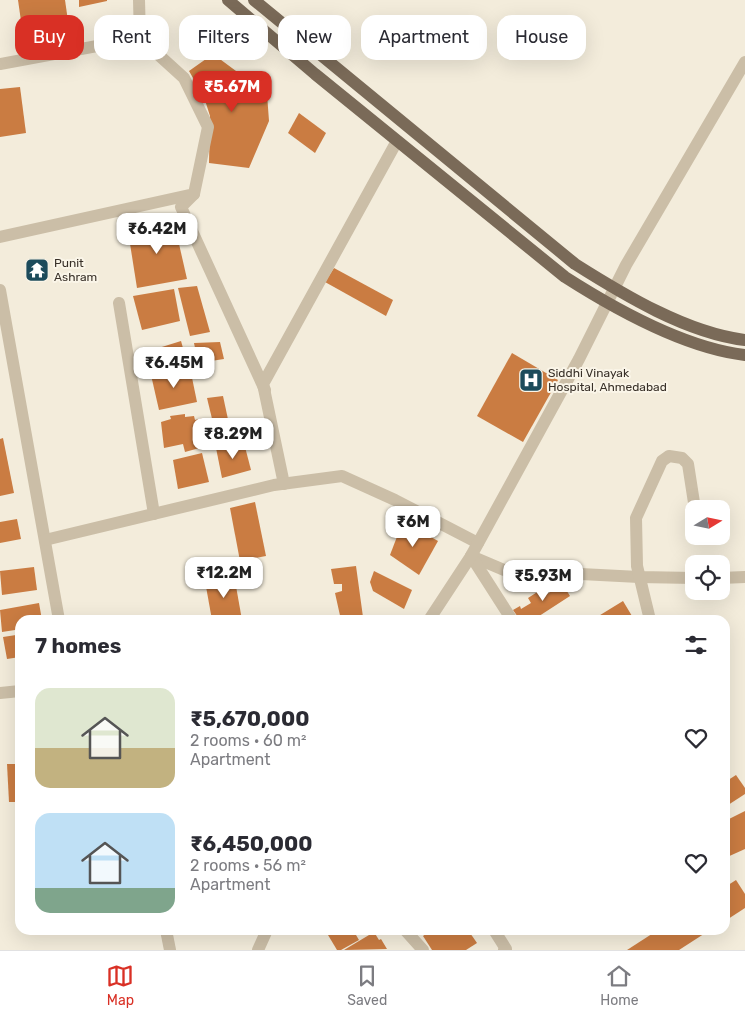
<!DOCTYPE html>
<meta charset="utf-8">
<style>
body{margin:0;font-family:Rubik,sans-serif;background:#f7f7f7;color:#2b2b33;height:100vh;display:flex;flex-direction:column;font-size:19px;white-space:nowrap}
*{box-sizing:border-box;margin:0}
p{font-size:16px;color:#7c7c81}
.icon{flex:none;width:28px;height:28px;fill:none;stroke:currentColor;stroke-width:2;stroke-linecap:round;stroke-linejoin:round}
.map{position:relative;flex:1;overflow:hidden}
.details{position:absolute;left:15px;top:615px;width:715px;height:320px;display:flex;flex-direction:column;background:#fff;border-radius:15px;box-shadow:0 5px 20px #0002}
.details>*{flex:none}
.guide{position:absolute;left:15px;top:15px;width:715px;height:45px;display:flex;gap:10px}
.needle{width:32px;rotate:80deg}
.fabs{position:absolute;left:685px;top:500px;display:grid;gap:10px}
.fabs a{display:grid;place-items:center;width:45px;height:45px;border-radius:10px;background:#fff;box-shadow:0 5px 20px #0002;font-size:25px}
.price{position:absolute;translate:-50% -42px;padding:0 11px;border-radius:10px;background:#fff;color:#222;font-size:16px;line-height:32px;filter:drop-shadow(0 1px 2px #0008)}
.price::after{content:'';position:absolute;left:50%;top:30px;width:15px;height:11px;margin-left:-8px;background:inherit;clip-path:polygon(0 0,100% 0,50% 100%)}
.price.selected{background:#d93025;color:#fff}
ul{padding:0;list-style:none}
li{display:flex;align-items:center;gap:15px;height:125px;padding:0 20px}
li span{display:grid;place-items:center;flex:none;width:140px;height:100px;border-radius:15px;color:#555}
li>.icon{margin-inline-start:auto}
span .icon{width:60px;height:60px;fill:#fffc;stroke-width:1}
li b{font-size:21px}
h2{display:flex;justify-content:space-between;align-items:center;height:60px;padding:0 20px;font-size:21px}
.chip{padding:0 18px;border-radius:15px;background:#fff;box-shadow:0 5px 20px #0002;font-size:18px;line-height:45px}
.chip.selected{background:#d93025;color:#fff}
.menu{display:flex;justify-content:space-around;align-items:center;height:70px;border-top:1px solid #e1e1e2;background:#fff;font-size:14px;color:#7c7c81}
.menu a{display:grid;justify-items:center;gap:2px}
.menu .selected{color:#d93025}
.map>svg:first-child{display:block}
.building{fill:#ca7c42}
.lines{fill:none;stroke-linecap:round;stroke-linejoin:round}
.minor{stroke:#cbbea7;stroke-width:12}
.major{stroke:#7a6a58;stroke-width:12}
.labels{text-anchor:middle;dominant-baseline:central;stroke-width:4;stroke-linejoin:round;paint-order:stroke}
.poi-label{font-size:12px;fill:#383028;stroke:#faf5e8;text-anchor:start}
</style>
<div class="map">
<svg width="745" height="950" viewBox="0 0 745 950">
<rect width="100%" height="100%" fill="#f3ecdb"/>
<g class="building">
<polygon points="18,0 65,0 68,21 22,28"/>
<polygon points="79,0 107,0 107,1 79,7"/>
<polygon points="213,54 267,94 269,121 249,168 209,163 210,116 204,97 189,71"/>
<polygon points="20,87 26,133 0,137 0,89"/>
<polygon points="299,113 326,133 315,153 288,133"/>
<polygon points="174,222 187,279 137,288 128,231"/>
<polygon points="334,268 393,300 386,316 325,282"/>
<polygon points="197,286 210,332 190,336 178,288"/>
<polygon points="174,289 180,321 142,330 133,296"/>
<polygon points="181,341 187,362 151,369 149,351"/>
<polygon points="220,342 224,359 211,361 209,356 197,358 194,343"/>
<polygon points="512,353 558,380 523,442 477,416"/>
<polygon points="190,368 197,402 159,410 151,375"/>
<polygon points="223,396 229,424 214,427 207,398"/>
<polygon points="185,414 185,417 194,416 195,420 203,418 206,431 199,432 203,447 185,452 183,444 164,448 161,422 171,419 170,416"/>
<polygon points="3,438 14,493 0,496 0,439"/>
<polygon points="244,443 251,470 222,478 216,448"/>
<polygon points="202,453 209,482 178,489 173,460"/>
<polygon points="255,502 266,556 240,561 230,508"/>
<polygon points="17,519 21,539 0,543 0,522"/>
<polygon points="403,521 438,541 419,575 390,555"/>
<polygon points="356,566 363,617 341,620 335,593 342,591 342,584 334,584 331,569"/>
<polygon points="34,567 37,590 2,595 0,571"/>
<polygon points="374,571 412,590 404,609 373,591 370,582"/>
<polygon points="234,575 242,620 212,620 205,581"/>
<polygon points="560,580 570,596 533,620 520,620 513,610 520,606 521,609 531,603 528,598 542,589 545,595 554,590 551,585"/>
<polygon points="623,601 632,616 628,618 629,620 592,620"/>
<polygon points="39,603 42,620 20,620 20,657 7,659 3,637 16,635 15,630 2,632 0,610"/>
<polygon points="7,764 20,764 20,802 9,802"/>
<polygon points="736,775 745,788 745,794 725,807 725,782"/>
<polygon points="745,811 745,849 725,858 725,821"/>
<polygon points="736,880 745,894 745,908 725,921 725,887"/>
<polygon points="336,930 353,930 359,940 341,950 337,950 328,935"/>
<polygon points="431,930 468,930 477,943 466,950 432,950 423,936"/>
<polygon points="658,930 710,930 679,950 627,950"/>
<polygon points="374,932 379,940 381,939 387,949 344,950"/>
</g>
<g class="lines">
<g class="minor">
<polyline points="0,64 140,38"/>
<polyline points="194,194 181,207 265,390"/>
<polyline points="0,237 194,194 208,127 184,78 140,38 139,0"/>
<polyline points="0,290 59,620"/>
<polyline points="119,303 154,514"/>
<polyline points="284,484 263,384 397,141"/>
<polyline points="45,540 274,485 342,476 395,500 478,543"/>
<polyline points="471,556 504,570 639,577 694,578"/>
<polyline points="471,556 512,620"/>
<polyline points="721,578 745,577"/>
<polyline points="429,620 471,556 579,359 626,265 745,62"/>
<polyline points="650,620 637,566 636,518 662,461 669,456 682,458 688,464 695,509"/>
<polyline points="0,693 20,691"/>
<polyline points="166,930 170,950"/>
<polyline points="405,930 423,950"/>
<polyline points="494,930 506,949 504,950"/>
<polyline points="258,950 267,930"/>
</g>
<g class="major">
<path d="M 228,0 L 315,74 L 565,277 C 615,309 685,348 745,355"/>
<path d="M 254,0 L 575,264 C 624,295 687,333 745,340"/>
</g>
</g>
<defs>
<g id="temple-square" transform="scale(1.25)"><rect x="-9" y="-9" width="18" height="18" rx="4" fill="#1c4b5b" stroke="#faf5e8"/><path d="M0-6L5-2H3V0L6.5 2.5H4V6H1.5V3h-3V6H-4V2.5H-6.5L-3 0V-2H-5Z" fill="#fff"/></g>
<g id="hospital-square" transform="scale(1.25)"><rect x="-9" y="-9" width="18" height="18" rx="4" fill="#1c4b5b" stroke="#faf5e8"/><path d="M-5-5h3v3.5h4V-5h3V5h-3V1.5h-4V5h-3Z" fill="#fff"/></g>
</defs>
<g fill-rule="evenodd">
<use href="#temple-square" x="37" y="270"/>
<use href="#hospital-square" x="531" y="380"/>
</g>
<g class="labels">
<g class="poi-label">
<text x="54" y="263">Punit<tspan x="54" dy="14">Ashram</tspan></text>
<text x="548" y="373">Siddhi Vinayak<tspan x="548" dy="14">Hospital, Ahmedabad</tspan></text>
</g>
</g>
</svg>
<div class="fabs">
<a><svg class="needle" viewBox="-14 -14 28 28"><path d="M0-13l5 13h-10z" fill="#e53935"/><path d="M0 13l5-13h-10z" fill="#7c7c81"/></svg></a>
<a><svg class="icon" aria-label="locate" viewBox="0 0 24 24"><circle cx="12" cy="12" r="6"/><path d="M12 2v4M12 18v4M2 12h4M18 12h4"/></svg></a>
</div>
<b class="price selected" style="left:232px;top:113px">₹5.67M</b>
<b class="price" style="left:157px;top:255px">₹6.42M</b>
<b class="price" style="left:174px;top:389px">₹6.45M</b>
<b class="price" style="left:233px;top:460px">₹8.29M</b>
<b class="price" style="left:413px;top:548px">₹6M</b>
<b class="price" style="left:224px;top:599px">₹12.2M</b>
<b class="price" style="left:543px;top:602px">₹5.93M</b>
<div class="guide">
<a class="chip selected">Buy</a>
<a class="chip">Rent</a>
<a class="chip">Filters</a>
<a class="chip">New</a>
<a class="chip">Apartment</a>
<a class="chip">House</a>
</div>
<section class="details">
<h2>7 homes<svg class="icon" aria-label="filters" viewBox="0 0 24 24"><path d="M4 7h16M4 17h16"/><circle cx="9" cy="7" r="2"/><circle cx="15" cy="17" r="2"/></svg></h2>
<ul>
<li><span style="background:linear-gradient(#dfe7d0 60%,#c2b280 0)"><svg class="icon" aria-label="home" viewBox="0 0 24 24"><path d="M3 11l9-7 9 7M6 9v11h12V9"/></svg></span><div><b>₹5,670,000</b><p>2 rooms · 60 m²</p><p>Apartment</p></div><svg class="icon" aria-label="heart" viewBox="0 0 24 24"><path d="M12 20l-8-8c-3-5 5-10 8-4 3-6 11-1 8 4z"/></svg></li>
<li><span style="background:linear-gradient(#bfe0f5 75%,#7fa58c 0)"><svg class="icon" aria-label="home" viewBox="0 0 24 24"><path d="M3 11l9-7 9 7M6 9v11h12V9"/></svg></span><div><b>₹6,450,000</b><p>2 rooms · 56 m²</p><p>Apartment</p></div><svg class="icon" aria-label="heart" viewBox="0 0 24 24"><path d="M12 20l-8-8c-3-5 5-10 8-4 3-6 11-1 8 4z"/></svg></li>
</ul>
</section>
</div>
<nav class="menu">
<a class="selected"><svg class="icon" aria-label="map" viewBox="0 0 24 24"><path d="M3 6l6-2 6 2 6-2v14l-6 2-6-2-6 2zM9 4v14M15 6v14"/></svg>Map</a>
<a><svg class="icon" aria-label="saved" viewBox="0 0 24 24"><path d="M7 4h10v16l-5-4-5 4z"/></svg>Saved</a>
<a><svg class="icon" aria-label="home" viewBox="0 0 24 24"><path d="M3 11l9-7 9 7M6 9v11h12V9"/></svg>Home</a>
</nav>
